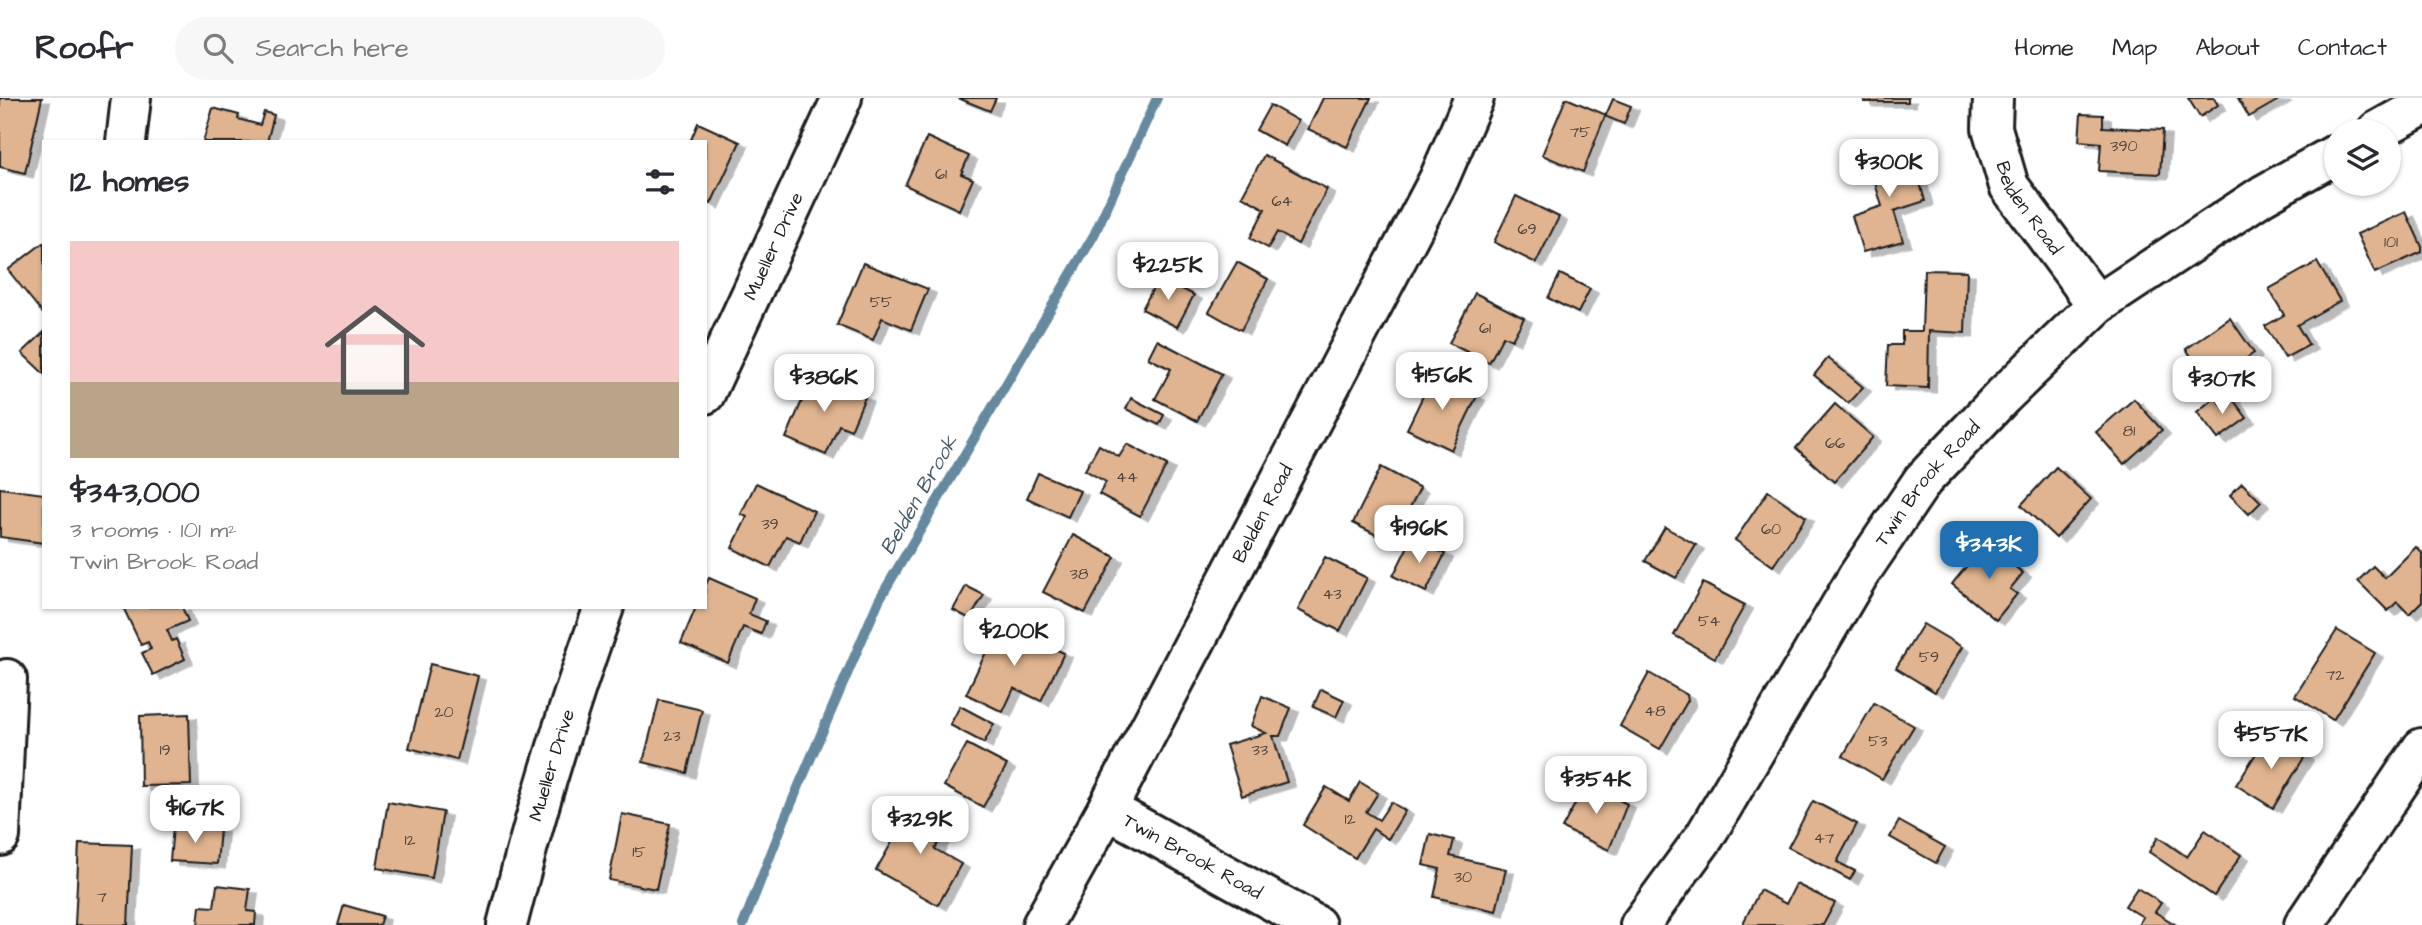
<!DOCTYPE html>
<meta charset="utf-8">
<style>
body{margin:0;font-family:"Architects Daughter",sans-serif;background:#f7f7f7;color:#2b2b33;height:100vh;display:flex;flex-direction:column;font-size:26px;white-space:nowrap}
*{box-sizing:border-box;margin:0}
p{font-size:23px;color:#7c7c81}
.icon{flex:none;width:38px;height:38px;fill:none;stroke:currentColor;stroke-width:2;stroke-linecap:round;stroke-linejoin:round}
.map{position:relative;flex:1;overflow:hidden}
.sheet{position:absolute;left:42px;top:42px;width:665px;height:469px;display:flex;flex-direction:column;background:#fff;border-radius:0px;box-shadow:0 2px 5px #0004}
.sheet>*{flex:none}
.buttons{position:absolute;left:2324px;top:21px;display:grid;gap:14px}
.buttons a{display:grid;place-items:center;width:77px;height:77px;border-radius:50%;background:#fff;box-shadow:0 2px 5px #0004;font-size:35px}
.price{position:absolute;translate:-50% -60px;padding:0 16px;border-radius:14px;background:#fff;color:#222;font-size:23px;line-height:46px;filter:drop-shadow(0 2px 4px #0008)}
.price::after{content:'';position:absolute;left:50%;top:42px;width:21px;height:16px;margin-left:-10px;background:inherit;clip-path:polygon(0 0,100% 0,50% 100%)}
.price.current{background:#1f6fb2;color:#fff}
ul{padding:0;list-style:none}
li{display:grid;align-content:center;gap:14px;height:371px;padding:0 28px}
li span{display:grid;place-items:center;height:217px;border-radius:0px;color:#555}
li>.icon{margin-inline-start:auto}
span .icon{width:126px;height:126px;fill:#fffc;stroke-width:1}
li b{font-size:30px}
h2{display:flex;justify-content:space-between;align-items:center;height:84px;padding:0 28px;font-size:30px}
header{display:flex;align-items:center;gap:42px;box-sizing:border-box;height:98px;padding:0 35px;background:#fff;border-bottom:2px solid #e1e1e2}
header strong{font-size:33px}
nav{display:flex;gap:38px;margin-inline-start:auto;font-size:24px}
.search{width:490px;height:63px;background:#f7f7f7;display:flex;align-items:center;gap:18px;box-sizing:border-box;padding:0 24px;border-radius:38px;color:#7c7c81;font-size:26px}
.map>svg:first-child{display:block}
.lines{fill:none;stroke-linecap:round;stroke-linejoin:round}
.stream{stroke:#6689a0;stroke-width:10}
.building{fill:#e0b490;stroke:#1c1c1c;stroke-width:2;filter:url(#shadow)}
.minor-casing{stroke:#1c1c1c;stroke-width:44}
.minor{stroke:#fff;stroke-width:38}
.labels{text-anchor:middle;dominant-baseline:central;stroke-width:7;stroke-linejoin:round;paint-order:stroke}
.number-label{font-size:16px;fill:#4d4239}
.street-label{font-size:19px;fill:#1c1c1c;stroke:#fff}
.water-label{font-size:21px;font-style:italic;fill:#475b69;stroke:#fff}
</style>
<header>
<strong>Roofr</strong>
<div class="search"><svg class="icon" aria-label="search" viewBox="0 0 24 24"><circle cx="10" cy="10" r="6"/><path d="M15 15l6 6"/></svg>Search here</div>
<nav><a>Home</a><a>Map</a><a>About</a><a>Contact</a></nav>
</header>
<div class="map">
<svg width="2422" height="827" viewBox="0 0 2422 827">
<defs>
<filter id="shadow"><feDropShadow dx="8" dy="4.5" stdDeviation="0" flood-color="#0004"/></filter>
</defs>
<rect width="100%" height="100%" fill="#fff"/>
<filter id="ink" filterUnits="userSpaceOnUse"><feTurbulence type="fractalNoise" baseFrequency=".0143" numOctaves="2"/><feDisplacementMap in="SourceGraphic" scale="14" xChannelSelector="R" yChannelSelector="G"/><feConvolveMatrix kernelMatrix="1 2 1 2 8 2 1 2 1" color-interpolation-filters="sRGB"/></filter>
<g filter="url(#ink)">
<g class="lines">
<polyline class="stream" points="743,827 785,720 879,502 1094,137 1157,0"/>
</g>
<g class="building">
<polygon points="0,0 42,0 25,75 0,69"/>
<polygon points="958,0 996,0 990,13"/>
<polygon points="1323,0 1371,0 1347,49 1308,31"/>
<polygon points="1566,0 1606,17 1613,1 1631,8 1624,26 1605,18 1583,74 1542,57"/>
<rect x="1864" y="0" width="44" height="4"/>
<polygon points="2188,0 2214,0 2218,7 2200,19"/>
<polygon points="2238,0 2282,0 2249,19"/>
<polygon points="1270,7 1298,23 1285,48 1256,32"/>
<polygon points="213,10 239,17 238,21 260,27 264,14 274,17 267,44 203,44"/>
<polygon points="2081,16 2103,17 2103,29 2163,32 2160,76 2099,73 2101,45 2079,43"/>
<polygon points="698,25 740,44 711,106 705,103 705,44 690,44"/>
<polygon points="927,39 969,58 961,76 973,81 959,112 905,87"/>
<polygon points="1910,49 1925,103 1894,113 1903,143 1863,154 1852,118 1882,108 1868,62"/>
<polygon points="1264,57 1327,91 1298,146 1277,134 1268,150 1250,140 1265,111 1242,98"/>
<polygon points="1516,98 1559,119 1536,165 1494,144"/>
<polygon points="2406,114 2422,149 2422,154 2375,175 2357,136"/>
<polygon points="43,145 44,145 44,217 8,172"/>
<polygon points="1237,164 1268,181 1241,232 1209,214"/>
<polygon points="2317,164 2340,203 2297,227 2309,247 2285,260 2265,228 2284,217 2269,191"/>
<polygon points="863,165 928,191 911,232 882,220 873,242 837,227"/>
<polygon points="1924,172 1967,173 1965,235 1929,233 1928,290 1886,288 1888,247 1902,247 1902,233 1922,233"/>
<polygon points="1560,176 1590,191 1578,215 1548,200"/>
<polygon points="1159,179 1194,197 1177,229 1142,211"/>
<polygon points="1475,195 1524,220 1512,242 1503,238 1489,265 1449,245"/>
<polygon points="2230,220 2254,255 2201,292 2188,273 2197,267 2186,251"/>
<polygon points="44,234 44,276 22,255"/>
<polygon points="1157,242 1222,276 1197,323 1155,301 1171,271 1148,260"/>
<polygon points="1828,260 1863,289 1848,305 1814,277"/>
<polygon points="813,277 865,299 851,332 839,327 826,357 786,340"/>
<polygon points="1433,277 1477,298 1451,352 1407,331"/>
<polygon points="2215,299 2221,307 2231,299 2247,320 2218,341 2197,314"/>
<polygon points="1131,300 1164,317 1159,327 1126,311"/>
<polygon points="2134,301 2162,332 2124,366 2096,334"/>
<polygon points="1835,306 1873,339 1834,384 1796,350"/>
<polygon points="1127,346 1167,367 1140,418 1099,396 1106,384 1085,372 1099,347 1119,359"/>
<polygon points="1381,369 1420,390 1392,445 1353,425"/>
<polygon points="2056,369 2091,401 2056,440 2021,407"/>
<polygon points="1038,375 1080,393 1068,419 1027,400"/>
<polygon points="756,385 814,413 800,444 786,438 770,469 732,450 747,419 741,416"/>
<polygon points="2242,385 2261,404 2249,416 2230,397"/>
<polygon points="0,390 44,396 44,445 0,439"/>
<polygon points="1768,393 1806,419 1773,468 1735,442"/>
<polygon points="1665,429 1696,447 1676,480 1645,463"/>
<polygon points="1073,437 1115,459 1085,515 1043,494"/>
<polygon points="1412,440 1445,456 1426,494 1393,478"/>
<polygon points="1985,445 2023,475 2010,491 2017,496 1996,522 1952,486"/>
<polygon points="2416,449 2422,455 2422,503 2409,516 2397,504 2388,513 2358,483 2373,468 2385,480"/>
<polygon points="1325,459 1367,480 1340,533 1298,512"/>
<polygon points="709,480 755,500 749,516 766,523 761,536 743,529 728,565 681,545 696,509 705,509 705,488"/>
<polygon points="1703,485 1745,507 1715,560 1674,537"/>
<polygon points="966,488 984,497 970,521 953,512"/>
<polygon points="123,509 182,509 188,523 167,532 172,543 176,541 185,561 153,577 142,555 151,551 148,544 141,547"/>
<polygon points="1000,525 1064,555 1041,603 1014,590 1003,614 966,596"/>
<polygon points="1923,526 1962,549 1935,594 1896,570"/>
<polygon points="2337,532 2375,555 2333,622 2295,598"/>
<polygon points="430,566 478,578 457,662 409,650"/>
<polygon points="1649,575 1687,597 1688,602 1660,651 1620,628"/>
<polygon points="1321,591 1344,602 1336,619 1313,609"/>
<polygon points="1262,598 1291,610 1280,638 1273,638 1287,684 1242,698 1226,647 1266,635 1251,628"/>
<polygon points="659,602 702,612 687,675 643,664"/>
<polygon points="1874,605 1914,628 1882,681 1843,658"/>
<polygon points="960,608 994,626 984,645 950,627"/>
<polygon points="189,616 191,687 141,688 140,618"/>
<polygon points="2269,635 2305,658 2273,710 2236,687"/>
<polygon points="967,646 1007,667 983,709 944,688"/>
<polygon points="1360,684 1378,695 1366,714 1379,722 1391,704 1405,713 1388,741 1373,731 1355,760 1303,727 1326,689 1349,703"/>
<polygon points="1587,684 1627,706 1609,752 1562,730"/>
<polygon points="1813,703 1857,726 1837,764 1855,773 1850,782 1788,749"/>
<polygon points="388,704 443,714 432,780 377,770"/>
<polygon points="915,704 950,724 935,751 961,766 938,807 876,772"/>
<polygon points="622,716 670,726 656,791 609,782"/>
<polygon points="1899,723 1945,749 1936,765 1890,739"/>
<polygon points="173,728 220,731 217,766 170,763"/>
<polygon points="2205,732 2241,757 2214,798 2149,754 2158,739 2187,759"/>
<polygon points="1430,736 1454,742 1450,758 1506,771 1496,813 1434,799 1440,771 1423,767"/>
<polygon points="79,745 132,747 128,827 75,827"/>
<polygon points="1796,786 1835,805 1823,827 1742,827 1760,792 1786,806"/>
<polygon points="217,787 250,791 247,813 256,814 255,827 198,827 200,808 214,809"/>
<polygon points="2137,790 2161,805 2155,814 2176,827 2138,827 2143,819 2125,808"/>
<polygon points="344,807 382,818 379,827 338,827"/>
</g>
<g class="lines">
<g class="minor-casing">
<g id="minor">
<path id="s1" d="M 1993,0 L 1992,30 L 2009,88 L 2097,207"/>
<polyline points="2377,33 2422,8"/>
<polyline points="126,44 131,0"/>
<path id="s2" d="M 705,296 L 842,0"/>
<path id="s3" d="M 1107,711 L 1316,827"/>
<polyline points="0,738 7,581"/>
<path id="s4" d="M 507,827 C 534,720 566,613 604,509"/>
<path id="s5" d="M 1042,827 L 1107,711 L 1439,81 L 1474,0"/>
<path id="s6" d="M 1640,827 L 1705,738 L 1858,478 L 1923,382 L 2003,298 L 2097,207 L 2263,97 L 2336,56"/>
<polyline points="2304,827 2422,650"/>
</g>
</g>
<use href="#minor" class="minor"/>
</g>
</g>
<g class="labels">
<g class="number-label">
<text x="1580" y="34">75</text>
<text x="2124" y="48">390</text>
<text x="941" y="76">61</text>
<text x="1282" y="103">64</text>
<text x="1527" y="131">69</text>
<text x="2391" y="144">101</text>
<text x="881" y="204">55</text>
<text x="1485" y="230">61</text>
<text x="2129" y="333">81</text>
<text x="1835" y="345">66</text>
<text x="1127" y="379">44</text>
<text x="770" y="426">39</text>
<text x="1771" y="431">60</text>
<text x="1079" y="476">38</text>
<text x="1332" y="496">43</text>
<text x="1709" y="523">54</text>
<text x="1929" y="559">59</text>
<text x="2335" y="577">72</text>
<text x="1655" y="613">48</text>
<text x="444" y="614">20</text>
<text x="672" y="638">23</text>
<text x="1878" y="643">53</text>
<text x="165" y="652">19</text>
<text x="1260" y="652">33</text>
<text x="1350" y="721">12</text>
<text x="1824" y="740">47</text>
<text x="410" y="742">12</text>
<text x="639" y="754">15</text>
<text x="1463" y="779">30</text>
<text x="102" y="799">7</text>
</g>
<g class="street-label">
<text stroke="none"><textPath href="#s1" startOffset="119">Belden Road</textPath></text>
<text stroke="none"><textPath href="#s2" startOffset="163">Mueller Drive</textPath></text>
<text stroke="none"><textPath href="#s6" startOffset="528">Twin Brook Road</textPath></text>
<text stroke="none"><textPath href="#s5" startOffset="467">Belden Road</textPath></text>
<text stroke="none"><textPath href="#s4" startOffset="166">Mueller Drive</textPath></text>
<text stroke="none"><textPath href="#s3" startOffset="98">Twin Brook Road</textPath></text>
</g>
<g class="water-label">
<text transform="translate(919 397) rotate(-60)">Belden Brook</text>
</g>
</g>
</svg>
<div class="buttons">
<a><svg class="icon" aria-label="layers" viewBox="0 0 24 24"><path d="M12 4l9 5-9 5-9-5zM3 14l9 5 9-5"/></svg></a>
</div>
<b class="price" style="left:1889px;top:101px">$300K</b>
<b class="price" style="left:1168px;top:204px">$225K</b>
<b class="price" style="left:1442px;top:314px">$156K</b>
<b class="price" style="left:824px;top:316px">$386K</b>
<b class="price" style="left:2222px;top:318px">$307K</b>
<b class="price" style="left:1419px;top:467px">$196K</b>
<b class="price current" style="left:1989px;top:483px">$343K</b>
<b class="price" style="left:1014px;top:570px">$200K</b>
<b class="price" style="left:2271px;top:673px">$557K</b>
<b class="price" style="left:1596px;top:718px">$354K</b>
<b class="price" style="left:195px;top:747px">$167K</b>
<b class="price" style="left:920px;top:758px">$329K</b>
<section class="sheet">
<h2>12 homes<svg class="icon" aria-label="filters" viewBox="0 0 24 24"><path d="M4 7h16M4 17h16"/><circle cx="9" cy="7" r="2"/><circle cx="15" cy="17" r="2"/></svg></h2>
<ul>
<li><span style="background:linear-gradient(#f6c9c9 65%,#b9a48a 0)"><svg class="icon" aria-label="home" viewBox="0 0 24 24"><path d="M3 11l9-7 9 7M6 9v11h12V9"/></svg></span><div><b>$343,000</b><p>3 rooms · 101 m²</p><p>Twin Brook Road</p></div></li>
</ul>
</section>
</div>
